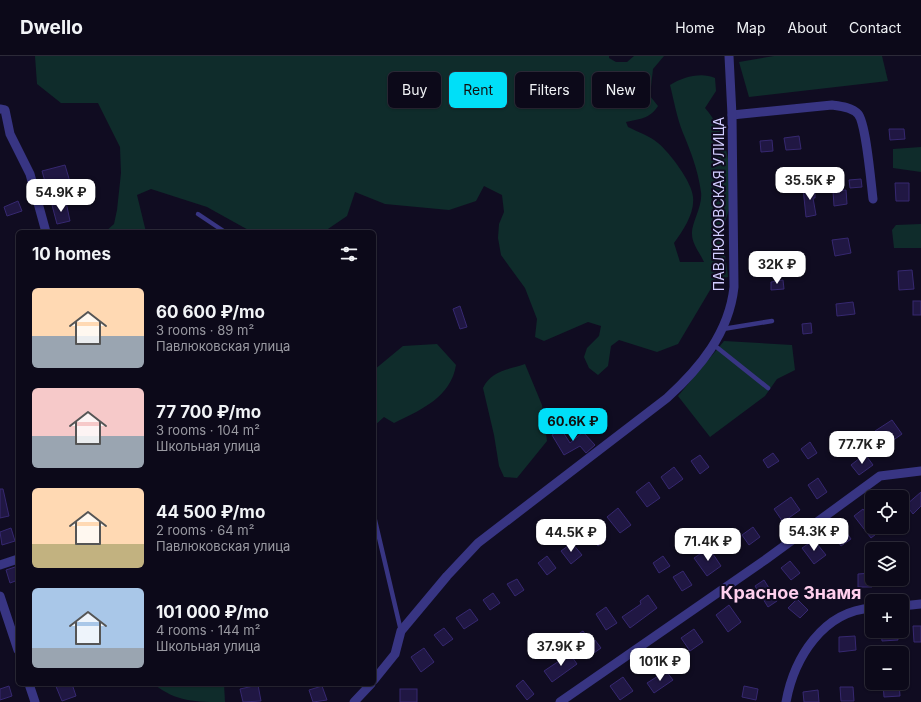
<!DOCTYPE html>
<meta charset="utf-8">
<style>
body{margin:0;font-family:Inter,sans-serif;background:#1a1726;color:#f1f3f6;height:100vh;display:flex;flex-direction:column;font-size:15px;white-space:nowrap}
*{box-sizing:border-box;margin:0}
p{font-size:13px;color:#9a9aa2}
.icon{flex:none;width:22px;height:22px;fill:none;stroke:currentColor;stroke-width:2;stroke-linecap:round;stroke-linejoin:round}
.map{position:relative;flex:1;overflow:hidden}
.panel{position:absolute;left:16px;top:174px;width:360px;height:456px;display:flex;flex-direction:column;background:#0c0919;border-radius:6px;box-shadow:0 1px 3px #0004,0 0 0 1px #2c2a38}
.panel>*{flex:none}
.banner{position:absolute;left:388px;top:16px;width:380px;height:36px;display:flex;gap:8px}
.buttons{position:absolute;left:865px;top:434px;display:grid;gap:8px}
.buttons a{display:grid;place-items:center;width:44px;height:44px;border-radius:6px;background:#0c0919;box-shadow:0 1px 3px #0004,0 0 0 1px #2c2a38;font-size:20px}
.price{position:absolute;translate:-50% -34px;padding:0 9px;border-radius:8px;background:#fff;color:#222;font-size:13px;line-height:26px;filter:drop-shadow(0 1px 2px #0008)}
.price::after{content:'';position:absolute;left:50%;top:24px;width:12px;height:9px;margin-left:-6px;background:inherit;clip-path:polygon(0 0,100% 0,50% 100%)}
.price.on{background:#00dff8;color:#111}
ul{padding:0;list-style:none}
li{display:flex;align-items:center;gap:12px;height:100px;padding:0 16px}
li span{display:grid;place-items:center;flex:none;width:112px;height:80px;border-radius:6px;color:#555}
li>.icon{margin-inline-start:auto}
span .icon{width:48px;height:48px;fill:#fffc;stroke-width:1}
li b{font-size:17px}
h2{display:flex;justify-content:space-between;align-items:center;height:48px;padding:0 16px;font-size:17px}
.chip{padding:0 14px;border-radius:6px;background:#0c0919;box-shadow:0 1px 3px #0004,0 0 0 1px #2c2a38;font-size:14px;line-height:36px}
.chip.on{background:#00dff8;color:#111}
header{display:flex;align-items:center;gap:24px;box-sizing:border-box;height:56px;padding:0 20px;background:#0c0919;border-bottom:1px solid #2c2a38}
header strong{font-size:19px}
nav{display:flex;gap:22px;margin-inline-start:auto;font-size:14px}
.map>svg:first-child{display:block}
.green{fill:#0f2c2b}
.building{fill:#201743;stroke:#362870}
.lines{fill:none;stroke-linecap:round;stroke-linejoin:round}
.service{stroke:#383583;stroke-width:4.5}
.minor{stroke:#383583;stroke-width:9}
.labels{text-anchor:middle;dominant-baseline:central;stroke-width:4;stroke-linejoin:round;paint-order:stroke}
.street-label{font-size:14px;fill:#d2cdff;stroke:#100c21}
.district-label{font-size:18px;font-weight:bold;fill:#ffcfed;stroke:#100c21}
</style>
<header>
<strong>Dwello</strong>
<nav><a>Home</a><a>Map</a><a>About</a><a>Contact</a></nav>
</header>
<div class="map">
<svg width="921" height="646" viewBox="0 0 921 646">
<rect width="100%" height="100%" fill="#100c21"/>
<g class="green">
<path d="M 35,0 L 609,0 L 609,2 L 616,6 L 627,6 L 634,0 L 664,0 L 653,13 L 650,40 L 658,50 C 650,63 639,63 626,66 L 628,71 C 638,76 650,80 658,87 C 670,97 692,126 693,141 C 695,157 683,175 674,187 L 680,206 L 704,206 C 700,197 692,188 692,178 C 691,168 703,150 701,136 C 698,114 691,96 683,77 C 677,62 674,45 670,29 C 683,21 701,16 715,22 L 716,35 L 705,52 C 727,77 733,115 730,148 C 729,157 724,166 723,175 C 722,189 727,206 728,221 L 716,224 L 678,288 L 657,296 L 619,284 L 611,290 L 608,310 L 598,319 L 589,312 L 584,301 L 587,292 L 599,280 L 601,270 L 588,266 L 544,285 L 535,281 L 537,263 L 525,232 L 501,199 L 498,182 L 499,168 L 504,156 L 502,139 L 484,130 L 476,145 L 449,154 L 385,148 L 355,136 L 347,160 L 325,175 L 320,176 L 252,176 L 207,151 L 151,133 L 137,139 L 146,176 L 105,176 L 114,168 L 117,154 L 121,117 L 120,91 L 98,47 L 61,47 L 37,28 Z"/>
<polygon points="774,0 882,0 888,25 749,41 739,6"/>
<polygon points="921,91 921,116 893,112 893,93"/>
<polygon points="921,168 921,192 894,192 892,174 896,169"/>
<polygon points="724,285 792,289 795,314 777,323 765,340 710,381 678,340"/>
<path d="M 437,288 L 456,309 C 451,341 421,354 394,367 L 384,361 L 374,370 L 374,314 L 403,290 Z"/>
<path d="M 525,308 L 542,349 L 547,385 L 517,422 L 504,421 L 499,410 L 494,379 L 483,332 C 491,315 507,314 525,308 Z"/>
<path d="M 154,628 L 224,628 L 225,646 C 195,646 176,646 154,628 Z"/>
</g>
<g class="building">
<polygon points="889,73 904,73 905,83 890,84"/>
<polygon points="799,80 801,93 786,94 784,82"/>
<polygon points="772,84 773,95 761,96 760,85"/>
<polygon points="65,109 70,126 47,133 42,115"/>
<polygon points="861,123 862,131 850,132 849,124"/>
<polygon points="895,127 909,127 909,145 896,145"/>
<polygon points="815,131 815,142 813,142 816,159 806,161 803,132"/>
<polygon points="846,134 847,148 834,150 833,135"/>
<polygon points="18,145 22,155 7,160 4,151"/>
<polygon points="66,146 70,165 57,168 52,149"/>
<polygon points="848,182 851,197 835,200 832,184"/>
<polygon points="912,214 914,233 899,234 898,215"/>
<polygon points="783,224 784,233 771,234 771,226"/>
<rect x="913" y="245" width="8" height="14"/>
<polygon points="853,246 855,258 837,260 836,248"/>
<polygon points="460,250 467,271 460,273 453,253"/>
<polygon points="811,267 812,277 803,278 802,268"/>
<polygon points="892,364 902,378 885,390 875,375"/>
<polygon points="561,373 570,387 583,376 595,389 586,397 580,390 564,399 552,379"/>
<polygon points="810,386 817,397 808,403 801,393"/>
<polygon points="773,397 779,405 768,412 763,404"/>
<polygon points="865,398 873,409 859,419 851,409"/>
<polygon points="700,399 709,411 700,418 691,405"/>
<polygon points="674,411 683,423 669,433 661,421"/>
<polygon points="818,422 827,436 817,443 808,429"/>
<polygon points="649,426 660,442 647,451 636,436"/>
<polygon points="0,433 3,433 9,460 0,462"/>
<polygon points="921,436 921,450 913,458 906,449"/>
<polygon points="791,441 800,454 783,466 774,453"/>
<polygon points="618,452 631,469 620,477 607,461"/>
<polygon points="863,453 872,465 872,471 877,471 880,475 871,482 854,460"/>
<polygon points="596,470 606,484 598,490 587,477"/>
<polygon points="842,470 851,483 841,490 831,477"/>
<polygon points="753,471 760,481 749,489 742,479"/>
<polygon points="11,472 15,485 2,489 0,476"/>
<polygon points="814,484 826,499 814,508 802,492"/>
<polygon points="572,487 582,499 571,508 561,495"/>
<polygon points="709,492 721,510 707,520 694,502"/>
<polygon points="547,500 556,512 547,519 538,507"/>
<polygon points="663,500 670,510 659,517 653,507"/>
<polygon points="790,505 800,517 791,524 781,512"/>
<polygon points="18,510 18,524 10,527 6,514"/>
<polygon points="683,515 692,529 682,535 673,521"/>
<polygon points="871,517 872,531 858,531 858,518"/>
<polygon points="517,523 524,534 515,540 507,528"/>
<polygon points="764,524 777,545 768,551 755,530"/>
<polygon points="493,537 500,547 490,554 483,544"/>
<polygon points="648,539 657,552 630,572 622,561 641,548 640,545"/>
<polygon points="797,543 808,554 800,562 788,552"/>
<polygon points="729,549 741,566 728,576 716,559"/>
<polygon points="606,551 617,567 606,574 596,558"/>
<polygon points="470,553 478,564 464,573 456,562"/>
<polygon points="913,570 921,570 921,586 914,586"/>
<polygon points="444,572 453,583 443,590 434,579"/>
<polygon points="694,573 703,586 690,595 681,582"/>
<polygon points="583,575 591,586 595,584 601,592 591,599 584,588 578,591 572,582"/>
<polygon points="881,575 897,575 898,584 882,585"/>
<polygon points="855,580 856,594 839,596 839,581"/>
<polygon points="424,592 434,606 421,616 411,601"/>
<polygon points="568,595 577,608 552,626 544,615 559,605 557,603"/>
<polygon points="666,615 673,624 654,637 647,627"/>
<polygon points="623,621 633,635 620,644 610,630"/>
<polygon points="523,624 534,638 527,644 516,630"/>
<polygon points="883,627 899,627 900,640 884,641"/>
<polygon points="55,628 72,628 76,640 62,645"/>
<polygon points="258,629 261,645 243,646 240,633"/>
<polygon points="9,630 12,640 0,644 0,633"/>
<polygon points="322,630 327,644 313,646 309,634"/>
<polygon points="744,630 758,633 756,644 742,641"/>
<polygon points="840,631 853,631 854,645 841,645"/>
<rect x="400" y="633" width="17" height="13"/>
<polygon points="818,634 819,646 804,646 803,636"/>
</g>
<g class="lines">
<g class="service">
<polyline points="198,158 225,176"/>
<polyline points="723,273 772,265"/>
<polyline points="714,289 768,332"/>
<polyline points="374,460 401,575"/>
</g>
<g class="minor">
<polyline points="0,53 5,54 10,78 30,118 46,176"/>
<path d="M 732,59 L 832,49 C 840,50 852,51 858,58 C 866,67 871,127 873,143"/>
<polyline points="0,509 18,503"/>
<polyline points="0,540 18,594"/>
<polyline points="902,550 921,548"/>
<path d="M 374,624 L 395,598 L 401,575 L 447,520 L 478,487 L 667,342 C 700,312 729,277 734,231 L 732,59 L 729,0"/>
<polyline points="29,628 35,646"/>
<polyline points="354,646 371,628"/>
<polyline points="560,646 765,504 880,420 921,415"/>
<path d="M 786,646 C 794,602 823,555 872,552"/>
</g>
</g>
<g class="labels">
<g class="street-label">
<text transform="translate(718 148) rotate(-90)">ПАВЛЮКОВСКАЯ УЛИЦА</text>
</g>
<g class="district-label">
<text x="791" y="536">Красное Знамя</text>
</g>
</g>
</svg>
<div class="buttons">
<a><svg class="icon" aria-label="locate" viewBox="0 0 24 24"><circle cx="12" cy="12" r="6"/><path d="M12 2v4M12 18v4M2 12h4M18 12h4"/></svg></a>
<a><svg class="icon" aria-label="layers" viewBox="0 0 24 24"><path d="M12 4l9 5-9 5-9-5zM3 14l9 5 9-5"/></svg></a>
<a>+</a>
<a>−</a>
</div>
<b class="price" style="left:810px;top:145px">35.5K ₽</b>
<b class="price" style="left:61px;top:157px">54.9K ₽</b>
<b class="price" style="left:777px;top:229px">32K ₽</b>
<b class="price on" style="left:573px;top:386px">60.6K ₽</b>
<b class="price" style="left:862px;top:409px">77.7K ₽</b>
<b class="price" style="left:814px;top:496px">54.3K ₽</b>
<b class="price" style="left:571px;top:497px">44.5K ₽</b>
<b class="price" style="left:708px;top:506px">71.4K ₽</b>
<b class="price" style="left:561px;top:611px">37.9K ₽</b>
<b class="price" style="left:660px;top:626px">101K ₽</b>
<div class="banner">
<a class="chip">Buy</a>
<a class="chip on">Rent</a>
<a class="chip">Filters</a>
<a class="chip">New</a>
</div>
<section class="panel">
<h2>10 homes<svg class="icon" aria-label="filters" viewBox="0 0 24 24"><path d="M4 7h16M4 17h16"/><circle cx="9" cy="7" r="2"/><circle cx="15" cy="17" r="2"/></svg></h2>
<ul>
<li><span style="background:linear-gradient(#ffd9b3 60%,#9aa5b1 0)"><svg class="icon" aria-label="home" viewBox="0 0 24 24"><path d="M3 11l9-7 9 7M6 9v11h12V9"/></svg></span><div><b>60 600 ₽/mo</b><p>3 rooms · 89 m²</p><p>Павлюковская улица</p></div></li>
<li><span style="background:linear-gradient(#f6c9c9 60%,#9aa5b1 0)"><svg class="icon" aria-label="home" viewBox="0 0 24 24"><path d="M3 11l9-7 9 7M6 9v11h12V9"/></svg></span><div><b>77 700 ₽/mo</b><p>3 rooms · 104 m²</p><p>Школьная улица</p></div></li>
<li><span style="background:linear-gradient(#ffd9b3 70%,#c2b280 0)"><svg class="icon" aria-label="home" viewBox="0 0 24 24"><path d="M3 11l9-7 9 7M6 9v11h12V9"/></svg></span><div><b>44 500 ₽/mo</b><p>2 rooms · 64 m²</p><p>Павлюковская улица</p></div></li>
<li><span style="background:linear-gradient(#a9c7e8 75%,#9aa5b1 0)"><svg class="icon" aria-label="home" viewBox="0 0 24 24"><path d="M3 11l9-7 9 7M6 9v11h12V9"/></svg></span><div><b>101 000 ₽/mo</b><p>4 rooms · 144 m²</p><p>Школьная улица</p></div></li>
</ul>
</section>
</div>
